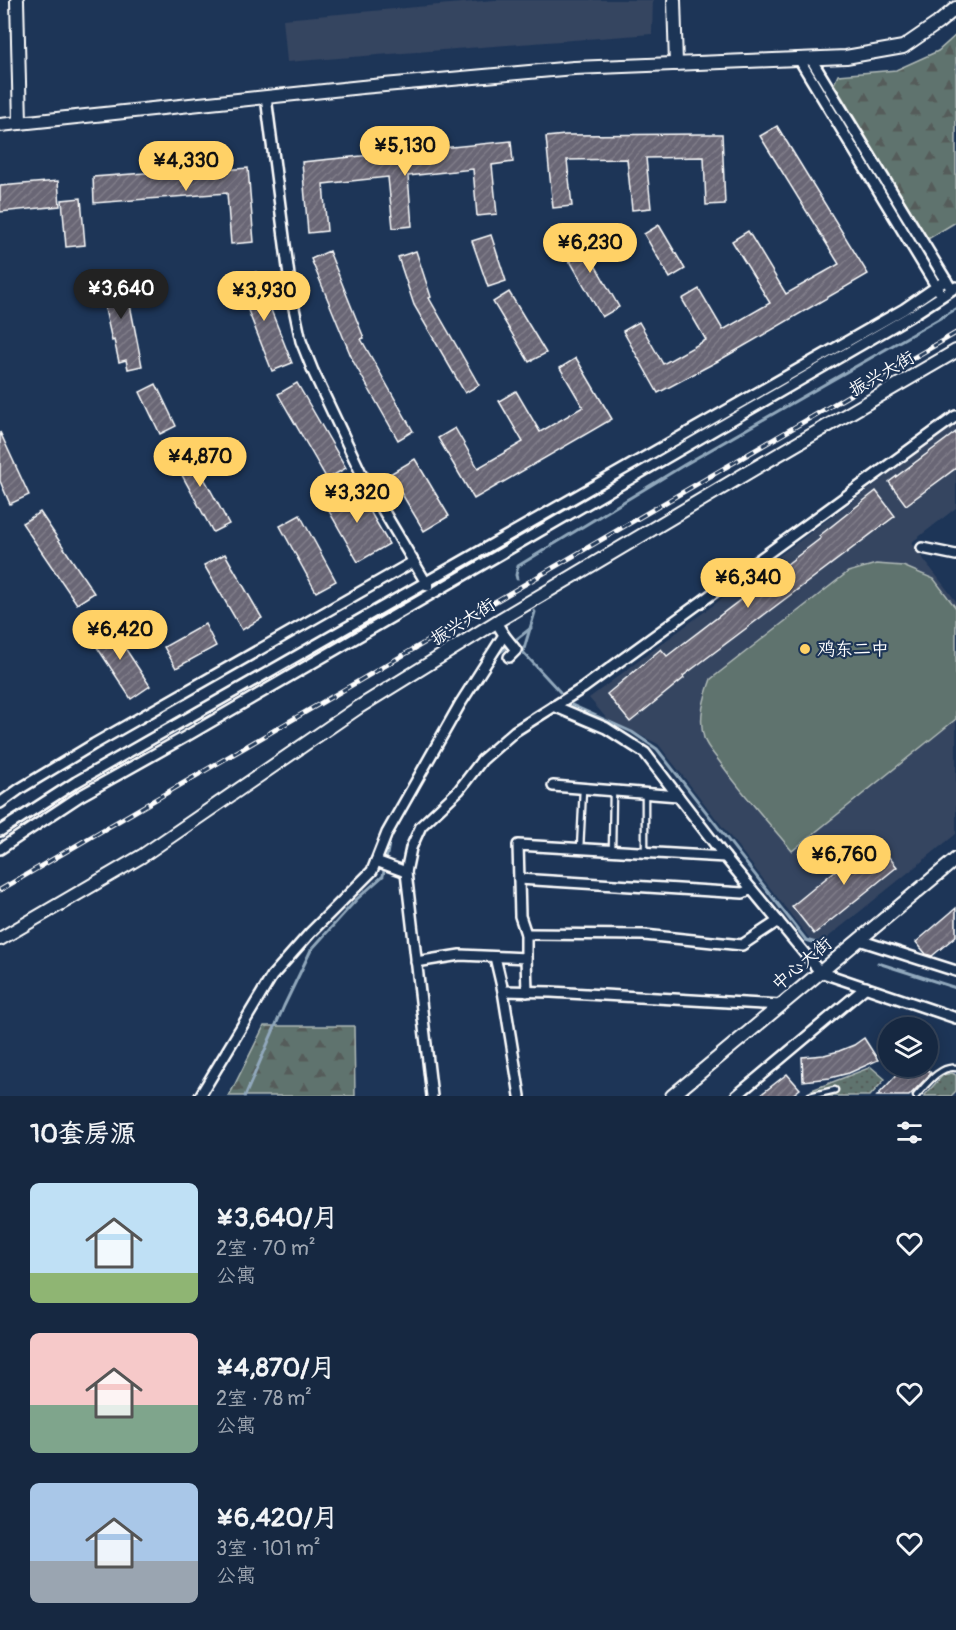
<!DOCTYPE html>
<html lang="zh">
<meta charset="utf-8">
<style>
body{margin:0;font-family:Pangolin,"LXGW WenKai TC",sans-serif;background:#23344c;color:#f1f3f6;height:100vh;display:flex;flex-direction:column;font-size:22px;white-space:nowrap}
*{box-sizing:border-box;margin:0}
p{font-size:20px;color:#9ea6b1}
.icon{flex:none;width:33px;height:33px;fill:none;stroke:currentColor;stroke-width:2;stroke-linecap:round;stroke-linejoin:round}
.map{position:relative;height:1096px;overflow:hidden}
.panel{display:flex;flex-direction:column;background:#162841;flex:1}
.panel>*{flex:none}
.buttons{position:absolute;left:878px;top:1017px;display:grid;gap:12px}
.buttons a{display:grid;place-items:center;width:60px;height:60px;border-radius:50%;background:#162841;box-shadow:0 3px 15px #0003,0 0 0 2px #35445a;font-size:30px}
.price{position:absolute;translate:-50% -51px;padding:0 14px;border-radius:21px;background:#ffd166;color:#111;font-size:20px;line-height:39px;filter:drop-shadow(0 2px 3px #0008)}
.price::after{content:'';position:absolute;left:50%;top:36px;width:18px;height:14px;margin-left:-9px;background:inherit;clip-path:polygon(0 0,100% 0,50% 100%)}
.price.current{background:#222;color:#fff}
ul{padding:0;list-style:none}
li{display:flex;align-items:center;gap:18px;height:150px;padding:0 30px}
li span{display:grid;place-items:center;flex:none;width:168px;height:120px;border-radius:9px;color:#555}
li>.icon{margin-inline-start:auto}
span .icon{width:72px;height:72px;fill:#fffc;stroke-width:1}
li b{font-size:26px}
h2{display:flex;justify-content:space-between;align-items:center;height:72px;padding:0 30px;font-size:26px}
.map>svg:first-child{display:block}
.built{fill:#344460}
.grass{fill:url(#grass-dots);stroke:#afb9b6;stroke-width:1.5}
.forest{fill:url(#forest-firs);stroke:#afb9b6;stroke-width:1.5}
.pitch{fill:#5f736e;stroke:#afb9b6;stroke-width:1.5}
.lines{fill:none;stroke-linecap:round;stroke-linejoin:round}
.stream{stroke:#91a8bc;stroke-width:3}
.building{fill:url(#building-hatch);stroke:#fff;stroke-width:1.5}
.service-casing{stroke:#fff;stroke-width:9}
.minor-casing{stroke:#fff;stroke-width:14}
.tertiary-casing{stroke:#fff;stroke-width:16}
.service{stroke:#1d3557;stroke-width:4.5}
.minor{stroke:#1d3557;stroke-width:9}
.tertiary{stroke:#1d3557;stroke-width:12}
.rail-casing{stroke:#fff;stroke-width:5}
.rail{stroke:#1d3557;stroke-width:3;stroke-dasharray:9;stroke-linecap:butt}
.poi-dot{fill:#ffd166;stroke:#1d3557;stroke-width:2}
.labels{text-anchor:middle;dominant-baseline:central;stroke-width:4.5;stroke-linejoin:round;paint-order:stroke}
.street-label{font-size:18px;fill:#fff;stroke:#1d3557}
.poi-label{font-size:18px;fill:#fff;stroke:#1d3557;text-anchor:start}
</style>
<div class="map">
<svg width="956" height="1096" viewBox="0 0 956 1096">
<defs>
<pattern id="grass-dots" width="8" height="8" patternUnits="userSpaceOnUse" patternTransform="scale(1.5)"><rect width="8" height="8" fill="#5f736e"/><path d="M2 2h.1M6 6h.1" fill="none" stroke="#545c5a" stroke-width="1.8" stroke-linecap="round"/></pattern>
<pattern id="forest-firs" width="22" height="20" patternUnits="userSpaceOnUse" patternTransform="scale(1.5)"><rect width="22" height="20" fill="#5f736e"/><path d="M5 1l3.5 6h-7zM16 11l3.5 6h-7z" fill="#545c5a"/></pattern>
<pattern id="building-hatch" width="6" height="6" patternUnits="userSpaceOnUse" patternTransform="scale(1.5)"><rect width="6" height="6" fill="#696674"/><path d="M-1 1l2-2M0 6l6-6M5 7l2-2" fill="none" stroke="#807d89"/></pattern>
</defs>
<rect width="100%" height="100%" fill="#1d3557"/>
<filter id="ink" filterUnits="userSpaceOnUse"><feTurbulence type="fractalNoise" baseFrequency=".0167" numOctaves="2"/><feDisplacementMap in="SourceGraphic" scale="12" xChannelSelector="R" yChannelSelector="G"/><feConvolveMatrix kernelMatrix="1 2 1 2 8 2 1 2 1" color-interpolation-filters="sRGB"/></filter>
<g filter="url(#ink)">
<g class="built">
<polygon points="494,0 653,0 652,34 287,62 283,19"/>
<polygon points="956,424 956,508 911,543 956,601 956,834 816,947 658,744 607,719 589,698"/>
</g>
<g class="grass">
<polygon points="871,1067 885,1079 870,1096 807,1096 812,1090"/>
<polygon points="952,1073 956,1075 956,1091 951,1096 924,1096 943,1075"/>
</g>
<g class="forest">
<polygon points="956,35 956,222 928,239 834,84 838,75 896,70 938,51"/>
<polygon points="264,1026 354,1026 355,1096 229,1096"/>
</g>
<path class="pitch" d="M 876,564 L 903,566 L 934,579 L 956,608 L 956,719 L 792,851 C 767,821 741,792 719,761 C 714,754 706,746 704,738 C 698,718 704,698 711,679 L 848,572 Z"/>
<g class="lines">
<g class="stream">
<polyline points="517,579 516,575 518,566 684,465 956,309"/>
<polyline points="534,611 535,612 523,652 560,692"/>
<polyline points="572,705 632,732 657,749 806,940 823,945"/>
<polyline points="463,708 499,653 531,628"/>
<polyline points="401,817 417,791 421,781"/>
<polyline points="878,963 956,988"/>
<polyline points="245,1096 284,1006 311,950 357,899 383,876 391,833"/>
</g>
</g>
<g class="building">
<polygon points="777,126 868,274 718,361 658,393 623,331 639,322 663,364 706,340 682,299 699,289 723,330 770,303 732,241 748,231 786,294 839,264 760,136"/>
<polygon points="703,134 722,134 725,204 706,205 704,157 646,158 651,208 632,210 627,159 567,160 572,206 553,208 546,137 565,135"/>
<polygon points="511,141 513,162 492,165 497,214 477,216 473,169 408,176 412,226 393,228 388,177 323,184 327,231 308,233 302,162"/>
<polygon points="223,167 223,170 248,168 254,242 231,244 227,193 94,203 93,177"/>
<polygon points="58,181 60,206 0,212 0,186"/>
<polygon points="81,198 85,245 66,247 62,200"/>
<polygon points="659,225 685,269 670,278 644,234"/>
<polygon points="491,235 506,281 488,287 472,241"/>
<polygon points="579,235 584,236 591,248 587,251 619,307 602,317 570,261 569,262 560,247"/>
<polygon points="329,251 364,338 361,339 413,431 398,440 353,361 311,259"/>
<polygon points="416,251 431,297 429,298 479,385 465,393 414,305 398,257"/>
<polygon points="256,272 292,363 272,371 236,280"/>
<polygon points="124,274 142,366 128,369 126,360 119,362 114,340 112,341 100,286 107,285 105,278"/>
<polygon points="509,292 546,353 529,362 493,302"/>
<polygon points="576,358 612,419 474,499 438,438 455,428 478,468 523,442 499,401 516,391 540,432 583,407 560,368"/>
<polygon points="297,383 346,468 327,479 278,394"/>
<polygon points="156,384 176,426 160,434 140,392"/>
<polygon points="0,432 29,495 10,504 0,481"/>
<polygon points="956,432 956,468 906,505 889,482"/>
<polygon points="186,445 229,524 213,532 170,453"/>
<polygon points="415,459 449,516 424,531 390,474"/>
<polygon points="356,487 389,544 358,562 325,504"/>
<polygon points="876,491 895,516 683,676 684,678 630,722 607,694 661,649 667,656 821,538 819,536"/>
<polygon points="40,512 94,593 77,604 22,523"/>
<polygon points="300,515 336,581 316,592 280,526"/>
<polygon points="225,554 262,618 242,630 204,565"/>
<polygon points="108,622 150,686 131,699 89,635"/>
<polygon points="205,624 216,646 176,668 164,647"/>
<polygon points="874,839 897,867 814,934 792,906"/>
<polygon points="956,908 956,936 932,956 926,954 916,942"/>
<polygon points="864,1038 878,1060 849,1073 830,1078 803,1081 802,1057 824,1055 839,1051 854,1045"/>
<polygon points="905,1066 924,1066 931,1073 909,1096 877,1096"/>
<polygon points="787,1074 800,1089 791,1096 759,1096"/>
</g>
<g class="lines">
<g class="service-casing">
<g id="service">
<polyline points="645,794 645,852"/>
<polyline points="580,849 583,789"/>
<polyline points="612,851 613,791"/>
<polyline points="810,1096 835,1090"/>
<path d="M 916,1096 C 926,1085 940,1065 956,1068"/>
</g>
</g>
<g class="minor-casing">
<g id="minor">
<polyline points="799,59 939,291"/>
<polyline points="811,59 949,285"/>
<polyline points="266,97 292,299 301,341 313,371 361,473 428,586"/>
<polyline points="922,548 956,555"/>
<polyline points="504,635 516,650 509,657"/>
<polyline points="554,706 606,728 645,753 678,796"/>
<polyline points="553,786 678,796 725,857 820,972 956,1018"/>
<polyline points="0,803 21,788 94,744 413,562"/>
<polyline points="0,831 76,782 904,309 946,280"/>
<polyline points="0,849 80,796 185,737 914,314 956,287"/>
<polyline points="376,861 406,872"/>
<polyline points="519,879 743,893 751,889"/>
<polyline points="526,934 644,935 742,945 778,921"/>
<polyline points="859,940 956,971"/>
<polyline points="495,957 503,991 520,1096"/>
<polyline points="526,958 527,992"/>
<polyline points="416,962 460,955 526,958 526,934 520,916 518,845 725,857"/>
<polyline points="503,991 551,992 781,1005"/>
<polyline points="200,1096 272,976 310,933 372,871 387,833 460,704 504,635 496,622"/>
<polyline points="432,1096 406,872 411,848 421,826 459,790 482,760 515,731 583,688 956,416"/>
<polyline points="736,1096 866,987"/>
</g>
</g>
<g class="tertiary-casing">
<g id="tertiary">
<polyline points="17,0 20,123"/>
<polyline points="674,0 676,64"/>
<polyline points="0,125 362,87 574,68 846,57 903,47 938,23 956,8"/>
<polyline points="0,939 142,856 359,707 501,619 745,474 956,351"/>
<polyline points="672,1096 956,859"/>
</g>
</g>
<use href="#service" class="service"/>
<use href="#minor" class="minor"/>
<use href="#tertiary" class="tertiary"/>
<g class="rail-casing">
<polyline id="rail" points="0,890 956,333"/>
</g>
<use href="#rail" class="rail"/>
</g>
</g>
<circle class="poi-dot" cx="805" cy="649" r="6"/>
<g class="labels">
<g class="street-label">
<text transform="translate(882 374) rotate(-30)">振兴大街</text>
<text transform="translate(463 622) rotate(-32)">振兴大街</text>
<text transform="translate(802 964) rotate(-40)">中心大街</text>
</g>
<g class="poi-label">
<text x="817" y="649">鸡东二中</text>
</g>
</g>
</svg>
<div class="buttons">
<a><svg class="icon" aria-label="layers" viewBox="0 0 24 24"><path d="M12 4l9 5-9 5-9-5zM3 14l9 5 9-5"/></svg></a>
</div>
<b class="price" style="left:405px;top:177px">¥5,130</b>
<b class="price" style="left:186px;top:192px">¥4,330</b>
<b class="price" style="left:590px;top:274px">¥6,230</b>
<b class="price current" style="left:121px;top:320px">¥3,640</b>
<b class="price" style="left:264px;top:322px">¥3,930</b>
<b class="price" style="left:200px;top:488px">¥4,870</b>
<b class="price" style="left:357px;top:524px">¥3,320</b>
<b class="price" style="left:748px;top:609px">¥6,340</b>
<b class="price" style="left:120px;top:661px">¥6,420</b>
<b class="price" style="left:844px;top:886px">¥6,760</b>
</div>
<section class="panel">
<h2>10套房源<svg class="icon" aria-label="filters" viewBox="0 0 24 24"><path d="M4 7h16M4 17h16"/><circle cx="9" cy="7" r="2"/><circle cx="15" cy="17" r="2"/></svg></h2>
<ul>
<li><span style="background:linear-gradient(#bfe0f5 75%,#8fb573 0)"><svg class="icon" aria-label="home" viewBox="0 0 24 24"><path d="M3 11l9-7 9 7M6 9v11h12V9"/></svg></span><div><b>¥3,640/月</b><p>2室 · 70 m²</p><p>公寓</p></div><svg class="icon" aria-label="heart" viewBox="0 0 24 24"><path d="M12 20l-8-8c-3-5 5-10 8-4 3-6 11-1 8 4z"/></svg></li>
<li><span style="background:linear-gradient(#f6c9c9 60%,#7fa58c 0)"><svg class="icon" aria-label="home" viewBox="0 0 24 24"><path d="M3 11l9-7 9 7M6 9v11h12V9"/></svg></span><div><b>¥4,870/月</b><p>2室 · 78 m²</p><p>公寓</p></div><svg class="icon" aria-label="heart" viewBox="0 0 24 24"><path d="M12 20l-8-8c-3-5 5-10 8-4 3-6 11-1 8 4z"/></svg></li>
<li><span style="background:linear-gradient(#a9c7e8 65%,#9aa5b1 0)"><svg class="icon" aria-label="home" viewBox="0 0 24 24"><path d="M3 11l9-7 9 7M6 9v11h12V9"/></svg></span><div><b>¥6,420/月</b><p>3室 · 101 m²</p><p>公寓</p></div><svg class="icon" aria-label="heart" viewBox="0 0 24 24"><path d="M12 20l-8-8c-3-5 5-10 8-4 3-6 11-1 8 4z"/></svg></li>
</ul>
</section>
